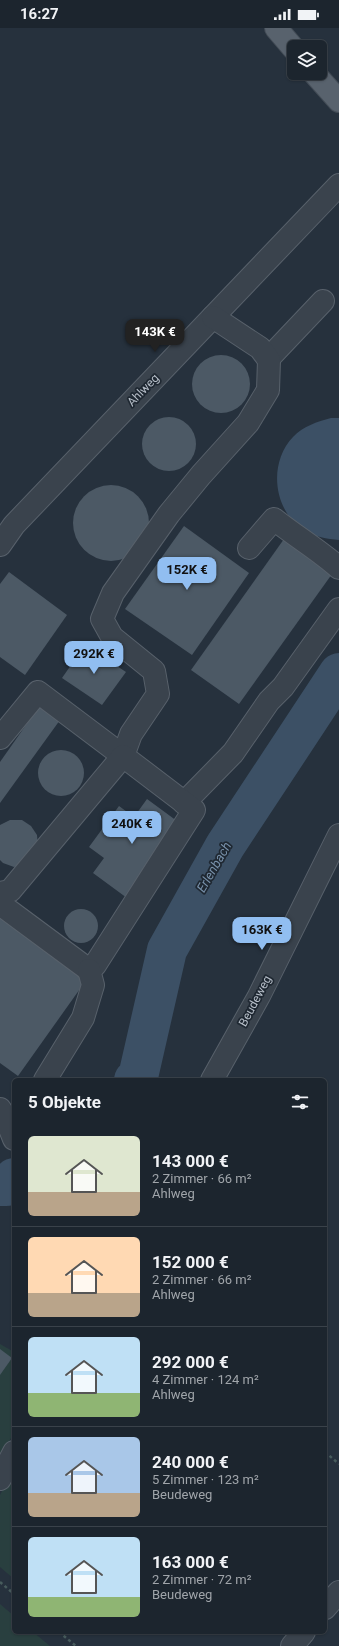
<!DOCTYPE html>
<html lang="de">
<meta charset="utf-8">
<style>
body{margin:0;font-family:Roboto,sans-serif;background:#252d36;color:#f1f3f6;height:100vh;display:flex;flex-direction:column;font-size:15px;white-space:nowrap}
*{box-sizing:border-box;margin:0}
p{font-size:13px;color:#a0a5aa}
.icon{flex:none;width:22px;height:22px;fill:none;stroke:currentColor;stroke-width:2;stroke-linecap:round;stroke-linejoin:round}
.map{position:relative;flex:1;overflow:hidden}
.drawer{position:absolute;left:12px;top:1050px;width:315px;height:556px;display:flex;flex-direction:column;background:#1c252e;border-radius:6px;box-shadow:0 1px 3px #0004,0 0 0 1px #3a424a}
.drawer>*{flex:none}
.controls{position:absolute;left:287px;top:12px;display:grid;gap:8px}
.controls a{display:grid;place-items:center;width:40px;height:40px;border-radius:6px;background:#1c252e;box-shadow:0 1px 3px #0004,0 0 0 1px #3a424a;font-size:20px}
.price{position:absolute;translate:-50% -34px;padding:0 9px;border-radius:8px;background:#91bef1;color:#111;font-size:13px;line-height:26px;filter:drop-shadow(0 1px 2px #0008)}
.price::after{content:'';position:absolute;left:50%;top:24px;width:12px;height:9px;margin-left:-6px;background:inherit;clip-path:polygon(0 0,100% 0,50% 100%)}
.price.selected{background:#222;color:#fff}
ul{padding:0;list-style:none}
li{display:flex;align-items:center;gap:12px;height:100px;padding:0 16px}
li+li{border-top:1px solid #3a424a}
li span{display:grid;place-items:center;flex:none;width:112px;height:80px;border-radius:6px;color:#555}
li>.icon{margin-inline-start:auto}
span .icon{width:48px;height:48px;fill:#fffc;stroke-width:1}
li b{font-size:17px}
h2{display:flex;justify-content:space-between;align-items:center;height:48px;padding:0 16px;font-size:17px}
.status{display:flex;justify-content:space-between;align-items:center;height:28px;padding:0 20px;background:#1c252e;direction:ltr}
.status svg{height:11px;fill:currentColor}
.map>svg:first-child{display:block}
.green{fill:#293f3f}
.water{fill:#3c5065}
.lines{fill:none;stroke-linecap:round;stroke-linejoin:round}
.river{stroke:#3c5065;stroke-width:40}
.building{fill:#4c5965}
.minor-casing{stroke:#58616b;stroke-width:24}
.major-casing{stroke:#434c56;stroke-width:24}
.path{stroke:#485c5d;stroke-width:2.5;stroke-dasharray:3 3;stroke-linecap:butt}
.minor{stroke:#3a434d;stroke-width:22}
.major{stroke:#58626d;stroke-width:22}
.labels{text-anchor:middle;dominant-baseline:central;stroke-width:3.5;stroke-linejoin:round;paint-order:stroke}
.street-label{font-size:12px;fill:#b6bec8;stroke:#1f2832}
.water-label{font-size:13px;font-style:italic;fill:#7891aa;stroke:#1f2832}
</style>
<div class="status"><b>16:27</b><svg viewBox="0 0 49 12"><path d="M0 12V9h3v3zM5 12V6h3v6zM10 12V3h3v9zM15 12V0h3v12zM26 1h20v11H26zM47 4h2v5h-2z"/></svg></div>
<div class="map">
<svg width="339" height="1618" viewBox="0 0 339 1618">
<rect width="100%" height="100%" fill="#26313d"/>
<g class="green">
<polygon points="0,1316 14,1324 14,1404 0,1432"/>
<polygon points="14,1440 14,1551 0,1539 0,1467"/>
<polygon points="0,1576 14,1588 14,1604 33,1604 50,1618 0,1618"/>
</g>
<path class="water" d="M 331,390 L 339,390 L 339,512 C 327,511 315,509 304,502 C 273,483 268,435 293,409 C 303,398 317,394 331,390 Z"/>
<g class="lines">
<g class="river">
<polyline points="134,1052 138,1049 167,922 225,818 339,645"/>
<polyline points="0,1158 6,1158 14,1150"/>
</g>
</g>
<g class="building">
<circle cx="221" cy="356" r="29"/>
<circle cx="169" cy="416" r="27"/>
<circle cx="111" cy="495" r="38"/>
<polygon points="184,498 249,545 192,627 125,581"/>
<polygon points="284,511 332,546 239,676 191,642"/>
<polygon points="9,544 67,587 25,647 0,629 0,556"/>
<polygon points="85,617 126,644 102,677 62,650"/>
<polygon points="40,677 60,692 0,775 0,734"/>
<circle cx="61" cy="745" r="23"/>
<polygon points="147,771 181,796 127,870 93,845 104,830 89,819 119,778 134,789"/>
<polygon points="10,792 22,792 31,798 37,807 38,819 25,836 14,839 3,835 0,832 0,797"/>
<circle cx="81" cy="898" r="17"/>
<polygon points="0,889 87,951 18,1048 0,1035"/>
<polygon points="0,1321 12,1330 0,1347"/>
</g>
<g class="lines">
<g class="minor-casing">
<g id="minor">
<polyline points="268,331 323,273"/>
<polyline points="0,517 14,497 339,157"/>
<path d="M 249,520 L 274,491 C 295,508 319,522 339,540"/>
<polyline points="0,710 38,664 123,728 131,706 158,666 154,643 112,609 102,591 113,565 169,486 201,447 248,395 268,362 269,332 260,320 213,289"/>
<polyline points="184,775 233,725 269,673 283,659 339,581"/>
<polyline points="0,865 10,863 123,728 194,782 95,937 89,942 0,876"/>
<polyline points="45,1052 83,990 93,957 89,942"/>
<polyline points="212,1052 259,968 339,807"/>
<polyline points="0,1081 6,1091 14,1111"/>
<polyline points="0,1451 14,1424"/>
<polyline points="325,1580 339,1564"/>
<polyline points="292,1618 304,1604"/>
</g>
</g>
<g class="major-casing">
<g id="major">
<polyline points="276,0 294,21"/>
<polyline points="314,45 339,73"/>
</g>
</g>
<g class="path">
<polyline points="325,1424 339,1436"/>
<polyline points="0,1554 14,1566"/>
<polyline points="59,1604 76,1618"/>
</g>
<use href="#minor" class="minor"/>
<use href="#major" class="major"/>
</g>
<g class="labels">
<g class="street-label">
<text transform="translate(143 362) rotate(-46)">Ahlweg</text>
<text transform="translate(255 973) rotate(-62)">Beudeweg</text>
</g>
<g class="water-label">
<text transform="translate(214 839) rotate(-60)">Erlenbach</text>
</g>
</g>
</svg>
<div class="controls">
<a><svg class="icon" aria-label="layers" viewBox="0 0 24 24"><path d="M12 4l9 5-9 5-9-5zM3 14l9 5 9-5"/></svg></a>
</div>
<b class="price selected" style="left:155px;top:325px">143K €</b>
<b class="price" style="left:187px;top:563px">152K €</b>
<b class="price" style="left:94px;top:647px">292K €</b>
<b class="price" style="left:132px;top:817px">240K €</b>
<b class="price" style="left:262px;top:923px">163K €</b>
<section class="drawer">
<h2>5 Objekte<svg class="icon" aria-label="filters" viewBox="0 0 24 24"><path d="M4 7h16M4 17h16"/><circle cx="9" cy="7" r="2"/><circle cx="15" cy="17" r="2"/></svg></h2>
<ul>
<li><span style="background:linear-gradient(#dfe7d0 70%,#b9a48a 0)"><svg class="icon" aria-label="home" viewBox="0 0 24 24"><path d="M3 11l9-7 9 7M6 9v11h12V9"/></svg></span><div><b>143 000 €</b><p>2 Zimmer · 66 m²</p><p>Ahlweg</p></div></li>
<li><span style="background:linear-gradient(#ffd9b3 70%,#b9a48a 0)"><svg class="icon" aria-label="home" viewBox="0 0 24 24"><path d="M3 11l9-7 9 7M6 9v11h12V9"/></svg></span><div><b>152 000 €</b><p>2 Zimmer · 66 m²</p><p>Ahlweg</p></div></li>
<li><span style="background:linear-gradient(#bfe0f5 70%,#8fb573 0)"><svg class="icon" aria-label="home" viewBox="0 0 24 24"><path d="M3 11l9-7 9 7M6 9v11h12V9"/></svg></span><div><b>292 000 €</b><p>4 Zimmer · 124 m²</p><p>Ahlweg</p></div></li>
<li><span style="background:linear-gradient(#a9c7e8 70%,#b9a48a 0)"><svg class="icon" aria-label="home" viewBox="0 0 24 24"><path d="M3 11l9-7 9 7M6 9v11h12V9"/></svg></span><div><b>240 000 €</b><p>5 Zimmer · 123 m²</p><p>Beudeweg</p></div></li>
<li><span style="background:linear-gradient(#bfe0f5 75%,#8fb573 0)"><svg class="icon" aria-label="home" viewBox="0 0 24 24"><path d="M3 11l9-7 9 7M6 9v11h12V9"/></svg></span><div><b>163 000 €</b><p>2 Zimmer · 72 m²</p><p>Beudeweg</p></div></li>
</ul>
</section>
</div>
